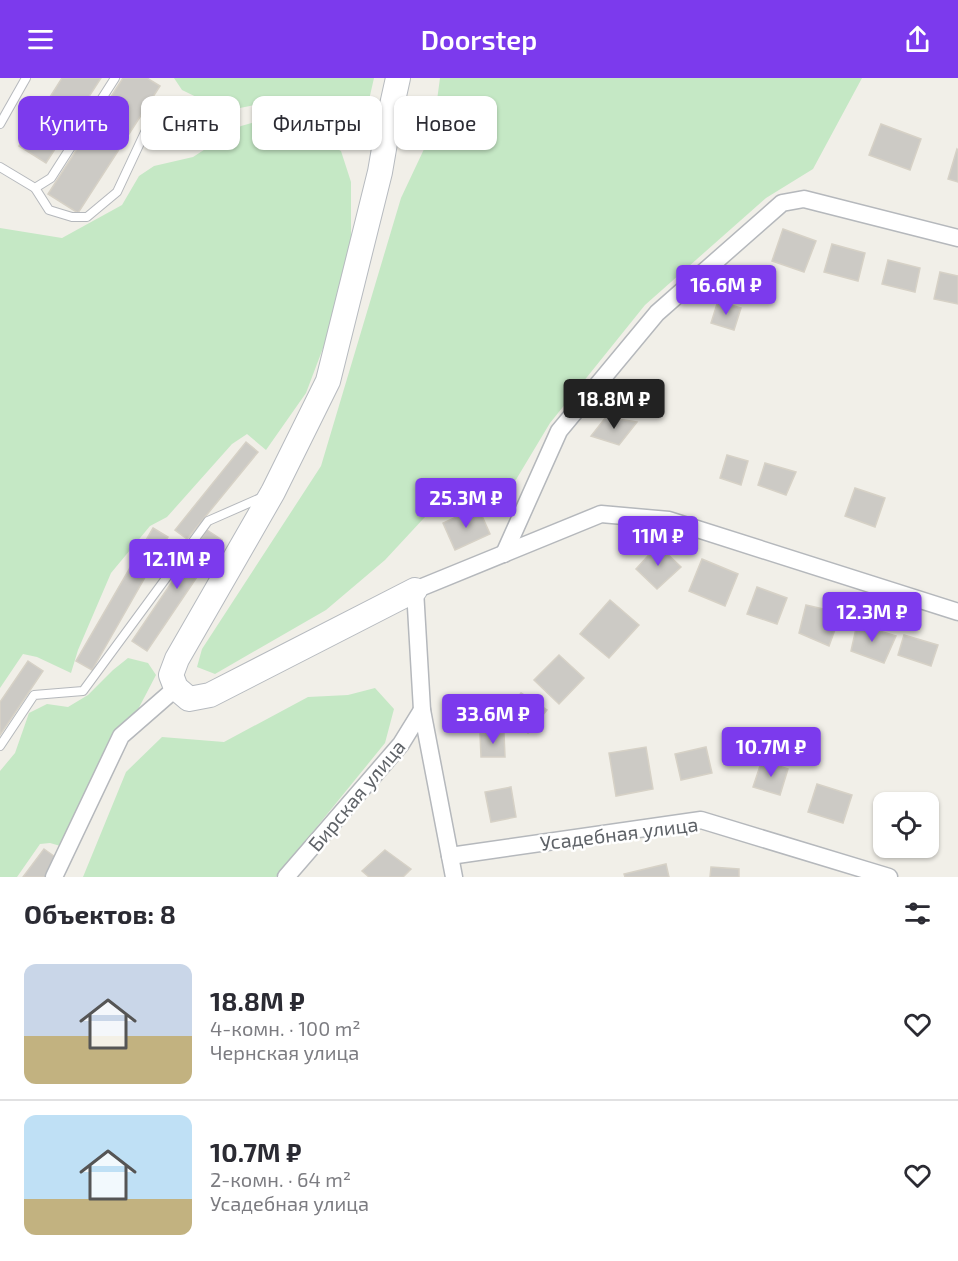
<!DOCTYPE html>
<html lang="ru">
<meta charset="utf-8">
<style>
body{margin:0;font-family:"Exo 2",sans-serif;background:#f2f2f3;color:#2b2b33;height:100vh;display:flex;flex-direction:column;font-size:22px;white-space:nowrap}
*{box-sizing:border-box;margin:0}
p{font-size:20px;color:#7c7c81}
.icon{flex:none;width:33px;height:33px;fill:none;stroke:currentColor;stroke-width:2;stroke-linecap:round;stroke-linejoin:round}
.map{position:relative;height:799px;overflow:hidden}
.sheet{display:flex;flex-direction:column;background:#fff;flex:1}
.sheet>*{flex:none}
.banner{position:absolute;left:18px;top:18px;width:600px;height:54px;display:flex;gap:12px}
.tools{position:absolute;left:873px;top:714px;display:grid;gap:12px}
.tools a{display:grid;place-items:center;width:66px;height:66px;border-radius:12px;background:#fff;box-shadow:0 2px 4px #0004;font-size:30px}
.price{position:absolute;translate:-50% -51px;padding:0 14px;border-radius:6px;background:#7c3aed;color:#fff;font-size:20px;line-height:39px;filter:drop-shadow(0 2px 3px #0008)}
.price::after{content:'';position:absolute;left:50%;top:36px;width:18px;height:14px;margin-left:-9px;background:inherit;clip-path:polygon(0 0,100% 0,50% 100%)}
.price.current{background:#222;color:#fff}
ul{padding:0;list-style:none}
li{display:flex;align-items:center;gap:18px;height:150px;padding:0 24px}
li+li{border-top:2px solid #e1e1e2}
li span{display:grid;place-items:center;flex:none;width:168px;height:120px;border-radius:12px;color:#555}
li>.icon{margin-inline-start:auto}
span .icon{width:72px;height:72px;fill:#fffc;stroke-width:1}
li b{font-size:26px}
h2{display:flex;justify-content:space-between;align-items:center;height:72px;padding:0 24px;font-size:26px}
.pill{padding:0 21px;border-radius:12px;background:#fff;box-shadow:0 2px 4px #0004;font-size:21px;line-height:54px}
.pill.current{background:#7c3aed;color:#fff}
header{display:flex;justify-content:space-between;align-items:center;height:78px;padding:0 24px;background:#7c3aed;color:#fff;font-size:27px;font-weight:600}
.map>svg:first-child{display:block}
.green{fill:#c5e8c5}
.building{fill:#cccac5;stroke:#d6d1c6;stroke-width:1.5}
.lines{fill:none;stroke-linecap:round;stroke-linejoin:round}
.lane-casing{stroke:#b5b8bc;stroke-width:10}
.street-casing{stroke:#b5b8bc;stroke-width:19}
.secondary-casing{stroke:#b6babf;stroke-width:26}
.lane{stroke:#fff;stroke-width:8}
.street{stroke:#fff;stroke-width:16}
.secondary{stroke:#fff;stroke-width:24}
.labels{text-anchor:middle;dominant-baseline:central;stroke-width:5;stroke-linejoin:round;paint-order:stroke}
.street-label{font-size:20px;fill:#5f6368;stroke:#fff}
</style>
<header><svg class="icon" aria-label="menu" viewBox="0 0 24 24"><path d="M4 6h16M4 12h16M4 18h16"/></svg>Doorstep<svg class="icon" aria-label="share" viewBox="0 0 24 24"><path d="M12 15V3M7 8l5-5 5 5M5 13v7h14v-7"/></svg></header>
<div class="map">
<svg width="958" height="799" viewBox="0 0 958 799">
<rect width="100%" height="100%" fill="#f1efe8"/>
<g class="green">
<polygon points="174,0 374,0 366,35 337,41 279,22 225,33 182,12"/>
<polygon points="440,0 862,0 813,91 766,120 645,227 550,345 514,405 488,416 449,419 424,440 385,482 326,532 215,596 197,589 202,571 321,388 401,120 433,52"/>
<polygon points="269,40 295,49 341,73 351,104 351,196 306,315 266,372 247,356 232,366 167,439 150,448 111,495 78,572 71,595 37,579 23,576 0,610 0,150 62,160 122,127 139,98 154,88 193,79 241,48"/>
<polygon points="128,580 148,585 156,597 86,731 64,769 50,765 40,766 17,799 0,799 0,693 15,675 29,635 47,626 68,629 88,617 113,592"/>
<polygon points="375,610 394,631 385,665 276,799 83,799 126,694 162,659 224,664 308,619 348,617"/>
</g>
<g class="building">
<polygon points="62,0 101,0 46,85 19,68"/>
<polygon points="123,0 147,0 160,8 78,135 48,116"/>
<polygon points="881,46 921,61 910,92 869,77"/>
<polygon points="957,71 958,72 958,104 948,101"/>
<polygon points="783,151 816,163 804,194 772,183"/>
<polygon points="832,166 865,175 858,203 824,194"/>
<polygon points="888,182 920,190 915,214 882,206"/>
<polygon points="940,194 958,198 958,226 934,221"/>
<polygon points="718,223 741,230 734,252 711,245"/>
<polygon points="606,339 637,344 619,367 591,358"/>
<polygon points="246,364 258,374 187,461 175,452"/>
<polygon points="727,377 748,383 741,407 720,400"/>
<polygon points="765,385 796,394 786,417 758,407"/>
<polygon points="855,410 885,420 875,449 845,438"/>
<polygon points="478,429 490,456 455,472 443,445"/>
<polygon points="153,450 168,459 92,592 76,583"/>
<polygon points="207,452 222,462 147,573 132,563"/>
<polygon points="658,467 681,489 657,511 636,491"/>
<polygon points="702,481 738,496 725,528 689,513"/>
<polygon points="757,509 787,520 777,546 747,536"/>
<polygon points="610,522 639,547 609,580 580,556"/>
<polygon points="806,527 841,535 829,568 799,555"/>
<polygon points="857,546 896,558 884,585 851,573"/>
<polygon points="904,557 938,567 931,588 898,577"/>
<polygon points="559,577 584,600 559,626 534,602"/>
<polygon points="28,583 43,593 0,657 0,624"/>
<polygon points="521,615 547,632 528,655 504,636"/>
<polygon points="504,655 505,679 481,679 480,656"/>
<polygon points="646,669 653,711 616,718 609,675"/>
<polygon points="706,669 712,695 681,702 675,676"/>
<polygon points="762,682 788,691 780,717 753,709"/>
<polygon points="817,706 852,717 843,745 808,734"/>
<polygon points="511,709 516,739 491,744 485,714"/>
<polygon points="884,729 884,763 874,759"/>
<polygon points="44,771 62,784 50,799 23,799"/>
<polygon points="385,772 411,791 403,799 369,799 362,793"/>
<polygon points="666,786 669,799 625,799 624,796"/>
<polygon points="711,789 739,791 739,799 710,799"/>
</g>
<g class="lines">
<g class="lane-casing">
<g id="lane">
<polyline points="0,46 26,0"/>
<polyline points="0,89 35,110 51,100 115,0"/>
<polyline points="35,110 49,132 72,139 87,139 117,114 154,35"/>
<polyline points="0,668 34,617 83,613 208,443 265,418"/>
</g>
</g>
<g class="street-casing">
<g id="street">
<polyline points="504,476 559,353 657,235 782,125 804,121 958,160"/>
<polyline points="450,778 701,742 889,799"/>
<polyline points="54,799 121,658 176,610"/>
<polyline points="286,799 401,666 422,632"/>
<polyline points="454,799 422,632 415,512 601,436 669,442 958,534"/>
</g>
</g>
<g class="secondary-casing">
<polyline id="secondary" points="398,0 390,36 380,94 328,303 273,414 177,581 171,597 176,610 189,621 210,617 415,512"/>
</g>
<use href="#lane" class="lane"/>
<use href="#street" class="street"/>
<use href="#secondary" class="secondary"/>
</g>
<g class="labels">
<g class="street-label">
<text transform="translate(356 717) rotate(-50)">Бирская улица</text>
<text transform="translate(619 755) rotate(-7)">Усадебная улица</text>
</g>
</g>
</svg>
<div class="tools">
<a><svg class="icon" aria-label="locate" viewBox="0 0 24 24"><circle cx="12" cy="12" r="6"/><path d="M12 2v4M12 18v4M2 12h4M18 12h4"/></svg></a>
</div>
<b class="price" style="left:726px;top:238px">16.6M ₽</b>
<b class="price current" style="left:614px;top:352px">18.8M ₽</b>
<b class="price" style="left:466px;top:451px">25.3M ₽</b>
<b class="price" style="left:658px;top:489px">11M ₽</b>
<b class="price" style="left:177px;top:512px">12.1M ₽</b>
<b class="price" style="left:872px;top:565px">12.3M ₽</b>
<b class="price" style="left:493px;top:667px">33.6M ₽</b>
<b class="price" style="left:771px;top:700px">10.7M ₽</b>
<div class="banner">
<a class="pill current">Купить</a>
<a class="pill">Снять</a>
<a class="pill">Фильтры</a>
<a class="pill">Новое</a>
</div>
</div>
<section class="sheet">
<h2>Объектов: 8<svg class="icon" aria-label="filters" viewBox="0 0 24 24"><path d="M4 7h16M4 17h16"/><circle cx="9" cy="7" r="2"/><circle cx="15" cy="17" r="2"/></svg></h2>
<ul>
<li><span style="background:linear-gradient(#c9d6e8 60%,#c2b280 0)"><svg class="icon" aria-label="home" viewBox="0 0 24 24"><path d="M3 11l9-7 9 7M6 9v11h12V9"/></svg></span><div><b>18.8M ₽</b><p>4-комн. · 100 m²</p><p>Чернская улица</p></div><svg class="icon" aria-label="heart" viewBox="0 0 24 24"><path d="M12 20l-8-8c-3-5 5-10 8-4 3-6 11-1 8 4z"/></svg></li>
<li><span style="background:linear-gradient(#bfe0f5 70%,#c2b280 0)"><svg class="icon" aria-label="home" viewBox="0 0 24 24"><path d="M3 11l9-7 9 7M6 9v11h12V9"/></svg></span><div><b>10.7M ₽</b><p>2-комн. · 64 m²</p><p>Усадебная улица</p></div><svg class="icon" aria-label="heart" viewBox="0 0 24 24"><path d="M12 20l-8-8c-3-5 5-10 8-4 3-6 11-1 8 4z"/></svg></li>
</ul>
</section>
